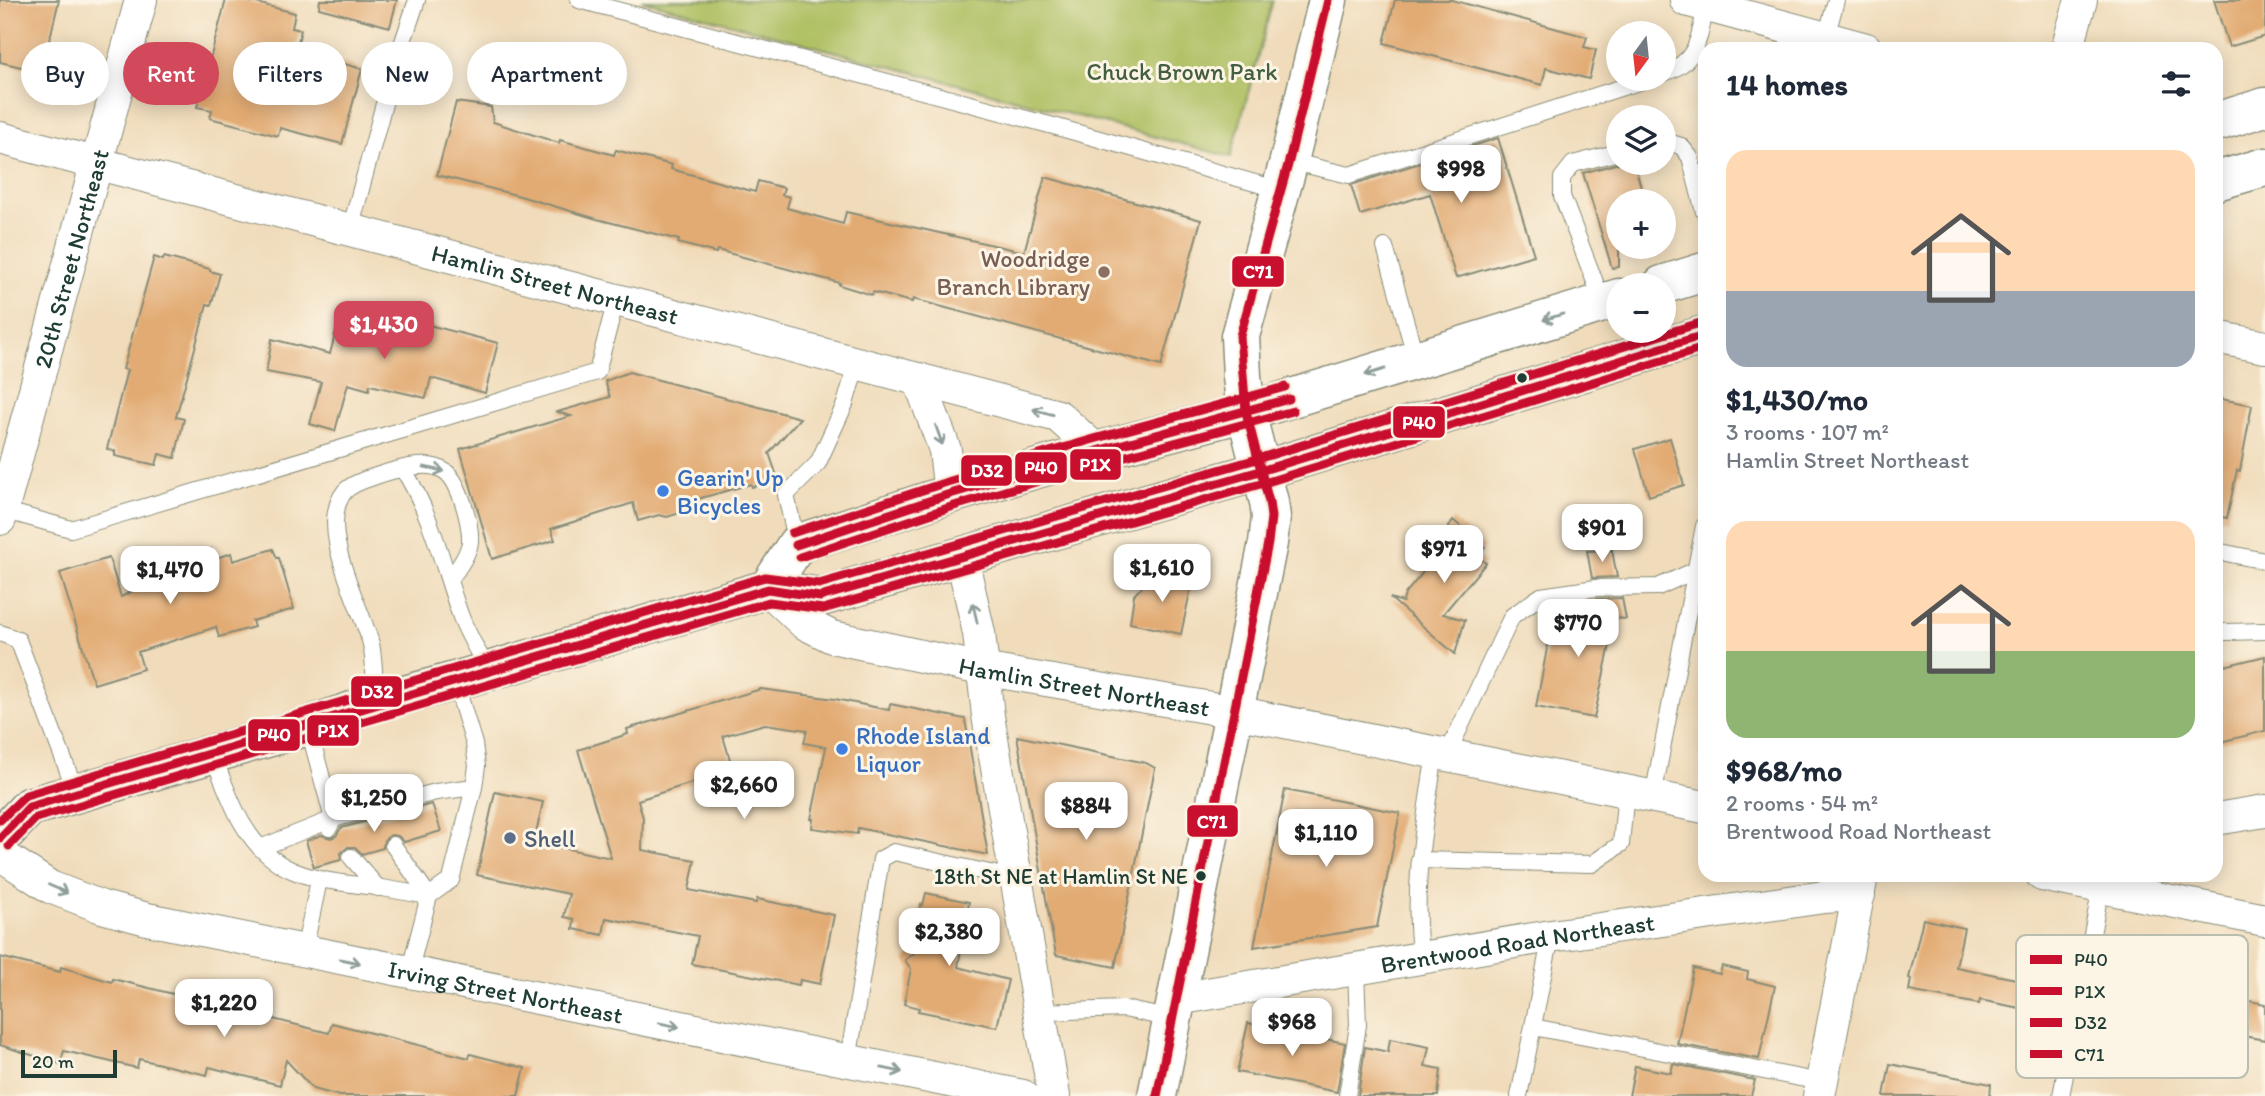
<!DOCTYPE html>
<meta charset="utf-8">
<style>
body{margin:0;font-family:Itim,sans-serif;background:#f2f2f3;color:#1f2937;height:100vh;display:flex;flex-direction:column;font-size:26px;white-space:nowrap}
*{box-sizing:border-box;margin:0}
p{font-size:23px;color:#747a83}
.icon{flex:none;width:38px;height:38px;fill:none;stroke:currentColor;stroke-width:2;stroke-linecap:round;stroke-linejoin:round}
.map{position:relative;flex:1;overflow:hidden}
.drawer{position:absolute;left:1698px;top:42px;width:525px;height:840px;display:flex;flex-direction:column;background:#fff;border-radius:21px;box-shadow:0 4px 18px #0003}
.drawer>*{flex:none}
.guide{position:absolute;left:21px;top:42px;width:665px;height:63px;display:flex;gap:14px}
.needle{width:46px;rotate:195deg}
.buttons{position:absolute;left:1606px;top:21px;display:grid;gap:14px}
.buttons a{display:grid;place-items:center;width:70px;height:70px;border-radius:50%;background:#fff;box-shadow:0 4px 18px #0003;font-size:35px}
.scale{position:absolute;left:21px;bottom:18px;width:96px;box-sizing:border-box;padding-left:7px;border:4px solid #1f3d34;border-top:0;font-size:19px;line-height:24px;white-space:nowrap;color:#1f3d34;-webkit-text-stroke:5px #fcf5e5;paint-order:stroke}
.price{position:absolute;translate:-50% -60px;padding:0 16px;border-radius:14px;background:#fff;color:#222;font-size:23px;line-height:46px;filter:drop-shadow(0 2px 4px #0008)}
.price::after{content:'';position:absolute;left:50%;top:42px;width:21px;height:16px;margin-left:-10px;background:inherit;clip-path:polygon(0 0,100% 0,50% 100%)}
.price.active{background:#d1495b;color:#fff}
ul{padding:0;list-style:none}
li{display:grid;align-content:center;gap:14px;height:371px;padding:0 28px}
li span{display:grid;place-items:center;height:217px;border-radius:21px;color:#555}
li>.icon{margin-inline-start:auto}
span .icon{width:126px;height:126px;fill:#fffc;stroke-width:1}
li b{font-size:30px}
h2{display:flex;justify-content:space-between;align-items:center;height:84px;padding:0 28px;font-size:30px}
.chip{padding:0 24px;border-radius:32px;background:#fff;box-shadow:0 4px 18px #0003;font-size:24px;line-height:63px}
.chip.active{background:#d1495b;color:#fff}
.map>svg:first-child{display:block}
.green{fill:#aebf62;stroke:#667e4b;stroke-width:2}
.building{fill:#e2ab73}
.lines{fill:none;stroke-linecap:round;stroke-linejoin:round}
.lane-casing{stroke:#888c78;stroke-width:18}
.street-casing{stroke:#888c78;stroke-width:34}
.secondary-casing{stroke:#888c78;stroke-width:41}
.primary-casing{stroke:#888c78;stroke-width:41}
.lane{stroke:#fff;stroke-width:16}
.street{stroke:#fff;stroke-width:32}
.secondary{stroke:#fff;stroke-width:38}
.primary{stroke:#fff;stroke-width:38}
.bus-1-casing{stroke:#fcf5e5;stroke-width:14}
.bus-2-casing{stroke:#fcf5e5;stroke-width:14}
.bus-3-casing{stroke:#fcf5e5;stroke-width:14}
.bus-4-casing{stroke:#fcf5e5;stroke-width:14}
.bus-1{stroke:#c8102e;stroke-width:9}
.bus-2{stroke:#c8102e;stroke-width:9}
.bus-3{stroke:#c8102e;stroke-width:9}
.bus-4{stroke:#c8102e;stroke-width:9}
.oneway{stroke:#8f9e9a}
.education-dot{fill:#8d6e63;stroke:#fcf5e5;stroke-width:2.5}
.bus-dot{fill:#1f3d34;stroke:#fcf5e5;stroke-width:2.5}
.shop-dot{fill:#3f7fe0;stroke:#fcf5e5;stroke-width:2.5}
.service-dot{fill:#5c6f8a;stroke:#fcf5e5;stroke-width:2.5}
.labels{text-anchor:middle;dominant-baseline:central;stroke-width:6;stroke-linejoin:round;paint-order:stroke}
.bus-label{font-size:22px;fill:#1f3d34;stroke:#fcf5e5;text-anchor:end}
.park-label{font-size:24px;fill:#435e40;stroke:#fcf5e5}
.education-label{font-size:24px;fill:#785e54;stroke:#fcf5e5;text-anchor:end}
.street-label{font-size:24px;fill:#1f3d34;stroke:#fcf5e5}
.shop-label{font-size:24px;fill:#366cbe;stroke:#fcf5e5;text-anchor:start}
.service-label{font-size:24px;fill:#4e5e75;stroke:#fcf5e5;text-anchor:start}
.key{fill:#fcf5e5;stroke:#babeb0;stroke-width:2}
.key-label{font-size:19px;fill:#1f3d34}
.line-badge{stroke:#fcf5e5;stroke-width:2.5}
.badge-label{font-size:19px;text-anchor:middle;font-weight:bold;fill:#fff}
</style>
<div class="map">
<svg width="2265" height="1096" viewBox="0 0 2265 1096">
<rect width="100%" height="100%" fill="#fcf5e5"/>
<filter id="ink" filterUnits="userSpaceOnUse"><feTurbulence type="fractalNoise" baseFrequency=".0143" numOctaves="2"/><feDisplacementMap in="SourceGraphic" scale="14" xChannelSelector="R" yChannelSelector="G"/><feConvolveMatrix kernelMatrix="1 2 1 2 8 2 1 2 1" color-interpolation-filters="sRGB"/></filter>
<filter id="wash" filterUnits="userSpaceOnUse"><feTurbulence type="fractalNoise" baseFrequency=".00686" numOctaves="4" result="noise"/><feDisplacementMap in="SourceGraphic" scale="28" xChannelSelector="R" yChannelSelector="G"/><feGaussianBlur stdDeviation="1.57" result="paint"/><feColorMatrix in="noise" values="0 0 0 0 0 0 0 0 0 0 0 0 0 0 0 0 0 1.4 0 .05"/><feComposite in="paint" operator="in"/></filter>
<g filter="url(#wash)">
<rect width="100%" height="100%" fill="#f0dcbb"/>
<polygon class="green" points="641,0 1273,0 1231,157"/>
<g id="blocks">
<g class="building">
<polygon points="0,0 59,0 42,72 0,62"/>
<polygon points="226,0 245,0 295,13 292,28 301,30 296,50 362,69 342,144 280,128 278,136 210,118 212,110 197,107"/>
<polygon points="320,0 397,0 390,27 319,8"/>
<polygon points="1395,0 1452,0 1587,37 1584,47 1596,50 1589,79 1546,68 1542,85 1384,43"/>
<polygon points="2214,0 2265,0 2265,36 2229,47"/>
<polygon points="456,102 491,107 493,122 559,143 560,140 614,155 616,150 672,165 671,169 755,192 758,181 784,188 782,195 790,197 787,208 843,224 846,212 1024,252 1045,177 1201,220 1161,366 913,299 912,302 873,292 872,295 839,285 840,283 717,250 716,253 678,243 679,240 597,219 520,196 437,175"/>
<polygon points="1498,138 1534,255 1456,278 1430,194 1360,215 1351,185"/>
<polygon points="1619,163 1634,163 1645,201 1619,201 1619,267 1612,268 1583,173"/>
<polygon points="154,257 163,260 164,257 210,269 210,271 220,274 211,305 207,304 176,417 184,419 175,458 159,454 156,465 115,456 115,451 107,449 127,370 123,369"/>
<polygon points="341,311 396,325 398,317 498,343 485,393 431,378 426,398 370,385 369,390 348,384 335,431 310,424 321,382 266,372 272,339 330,354"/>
<polygon points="629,372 800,418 769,453 778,479 752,487 751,484 694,500 696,504 684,507 680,513 667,517 659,515 638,521 633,503 551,529 555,540 492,559 460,449 571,416 557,412 610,397 605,381"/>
<polygon points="2216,398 2252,405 2240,471 2237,470 2227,518 2216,516"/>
<polygon points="1670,438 1684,485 1649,496 1635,449"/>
<polygon points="1453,520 1485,547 1477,556 1486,563 1443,614 1465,620 1455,654 1390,598 1403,602 1405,594 1421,575"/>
<polygon points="211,549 214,559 231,553 233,561 273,549 277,558 279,558 294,609 252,621 254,627 219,637 216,627 138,652 143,669 94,684 60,573 109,558 121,597 148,583 191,570 186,557"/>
<polygon points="1612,550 1617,577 1592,578 1587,551"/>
<polygon points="1161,576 1192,583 1181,634 1130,623 1134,595 1151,577 1161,579"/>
<polygon points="1622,598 1626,619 1616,618 1594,718 1536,707 1553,617 1583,615 1584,611 1599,614 1596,599"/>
<polygon points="2265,656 2265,731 2216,743 2216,668"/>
<polygon points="761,689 835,699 889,710 890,704 965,719 988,855 858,828 857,834 812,828 813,819 811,819 826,747 804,743 807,730 765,724 723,736 733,770 638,800 643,818 642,850 695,860 689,890 756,903 757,899 834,915 820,984 800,980 799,985 692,964 698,936 606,918 603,935 573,929 574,919 564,917 569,894 477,875 495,792 543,802 534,842 611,858 578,750 628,734 627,729"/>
<polygon points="1017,736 1146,763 1155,768 1115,967 1056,955"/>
<polygon points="1285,790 1400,813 1377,927 1254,947"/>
<polygon points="432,804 441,831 404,842 398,836 391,835 384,840 383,848 362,854 355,847 348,847 341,853 341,860 314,867 306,841 321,835 331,838 336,836 341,828"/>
<polygon points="926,893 969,902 958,967 1008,980 997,1027 918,1011 919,1008 904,1004 911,969 905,960 913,954 921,904 923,905"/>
<polygon points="1923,919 1964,928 1956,967 2026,981 2031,958 2033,958 2034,952 2076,961 2068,1006 2043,1000 2040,1012 1980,1000 1979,1004 1909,991 1911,979 1909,978"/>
<polygon points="2111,955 2146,963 2145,968 2207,980 2204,992 2265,1004 2265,1040 2222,1032 2216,1060 2124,1042 2122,1053 2093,1047 2099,1014 2088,1010 2097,965 2109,968"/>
<polygon points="0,957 60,972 61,967 112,982 113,979 329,1033 332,1023 469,1058 470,1054 525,1068 518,1096 340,1096 313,1089 286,1060 280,1085 209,1067 207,1075 139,1059 137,1068 64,1051 60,1064 0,1045"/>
<polygon points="1722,966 1748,972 1747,979 1775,986 1759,1059 1677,1044 1693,968 1720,974"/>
<polygon points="1248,1023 1345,1043 1337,1092 1237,1072"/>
<polygon points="1390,1039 1429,1047 1425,1066 1441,1069 1438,1096 1358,1096 1365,1047 1388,1052"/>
<polygon points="1673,1064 1755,1080 1751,1096 1629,1096 1635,1066 1671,1073"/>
<polygon points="1890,1064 1991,1084 1990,1096 1884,1096"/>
</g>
</g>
</g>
<g filter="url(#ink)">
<use href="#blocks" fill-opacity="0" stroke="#888c78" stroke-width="2"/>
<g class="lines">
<g class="lane-casing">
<g id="lane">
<polyline points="579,0 1057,127 1280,190"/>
<polyline points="1826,38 1836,0"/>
<path d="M 1664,73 C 1699,62 1699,36 1706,6"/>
<polyline points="1664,141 1681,146 1690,157 1704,212"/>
<polyline points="1289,161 1349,175 1648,79"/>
<polyline points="350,230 392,74 417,0"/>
<polyline points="1385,247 1416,359"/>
<polyline points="1603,303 1562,196 1562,178 1573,164 1619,152"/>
<path d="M 403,469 C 432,514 443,567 461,617 C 468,635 479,653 488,671"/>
<polyline points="3,510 71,529 597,372 616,300"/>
<polyline points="797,544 786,495 818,463 845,404 857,363"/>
<polyline points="2216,551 2265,561"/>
<polyline points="2225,632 2265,631"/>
<polyline points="0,633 18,640 76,792"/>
<path d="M 376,703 C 374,684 375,662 371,644 C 361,605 315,527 345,491 C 354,482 368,479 379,475 C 397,469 429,459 446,472 C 460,483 474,531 469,547 C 465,559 458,569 450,579"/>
<polyline points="308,726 333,819 329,828"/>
<path d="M 212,754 C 222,777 230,802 242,823 C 274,879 319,880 376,887 C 394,890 411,893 429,896"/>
<polyline points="1447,755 1512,616 1541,596 1596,588 1658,587 1696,570"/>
<polyline points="1653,797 1704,526"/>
<polyline points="393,845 429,896"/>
<polyline points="260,848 333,819 436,792 474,787"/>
<polyline points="351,857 378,888"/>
<polyline points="1419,860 1592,864 1621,844 1626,791"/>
<polyline points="304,951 319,880"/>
<path d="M 1421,958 C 1411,888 1425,821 1435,753"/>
<polyline points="409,973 429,896 451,880 474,787 477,766 474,744 455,681"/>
<polyline points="1040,1012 1124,1009 1172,1019"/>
<polyline points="1533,1027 1821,1082"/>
<polyline points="848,1061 881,859 894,852 1017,879"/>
<polyline points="1347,1096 1358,1025 1356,969"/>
<polyline points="1519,1096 1551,936"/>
<polyline points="2061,1096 2102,882"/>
</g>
</g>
<g class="street-casing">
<g id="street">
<polyline points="1686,0 1866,49"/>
<polyline points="2067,49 2081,0"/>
<path id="s1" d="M 0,138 L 1058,416 L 1097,451"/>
<polyline points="2216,337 2265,347"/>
<polyline points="919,379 945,450 950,494"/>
<path id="s2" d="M 0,519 L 141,0"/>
<polyline points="962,558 979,633 988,716 1054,1096"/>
<path id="s3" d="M 768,589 L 804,623 L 832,637 L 982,669 L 1235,712 L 1704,807"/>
<polyline points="2216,819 2265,811"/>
<path id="s4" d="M 0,854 L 50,887 L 102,907 L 147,919 L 1023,1096"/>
<polyline points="2042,875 2265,920"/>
<path id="s5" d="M 1177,999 L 1551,936 L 1824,897 L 1859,895"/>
<polyline points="1819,1096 1862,876"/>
</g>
</g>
<g class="secondary-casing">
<polyline id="secondary" points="1157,1096 1268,543 1271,517 1269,502 1246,412 1242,376 1240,336 1289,161 1328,0"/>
</g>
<g class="primary-casing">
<g id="primary">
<polyline points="2216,122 2265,107"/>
<polyline points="2216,181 2265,167"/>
<polyline points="1662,285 1704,272"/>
<polyline points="768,589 797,544 950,494 1097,451 1246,412 1619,298"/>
<polyline points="0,838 29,807 308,726 376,703 455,681 768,589 820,597 1260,471 1704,335"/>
</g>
</g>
<use href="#lane" class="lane"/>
<use href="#street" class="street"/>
<use href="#secondary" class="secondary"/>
<use href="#primary" class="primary"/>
<g class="bus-1-casing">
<g id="bus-1">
<polyline points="796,545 950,494 1097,451 1289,399"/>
<polyline points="0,838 29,807 768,589 820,597 1260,471 1704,335"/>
</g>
</g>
<g class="bus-2-casing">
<g id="bus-2">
<polyline points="800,557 954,506 1100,463 1293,411"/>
<polyline points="9,846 36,818 769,602 823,609 1264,483 1704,348"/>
</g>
</g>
<g class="bus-3-casing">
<g id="bus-3">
<polyline points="792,533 947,482 1094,439 1285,387"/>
<polyline points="0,820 26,795 765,577 819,584 1257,459 1700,323"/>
</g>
</g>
<g class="bus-4-casing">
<polyline id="bus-4" points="1157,1096 1268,543 1271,517 1269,502 1246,412 1240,336 1289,161 1328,0"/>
</g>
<use href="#bus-1" class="bus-1"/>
<use href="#bus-2" class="bus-2"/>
<use href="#bus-3" class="bus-3"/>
<use href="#bus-4" class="bus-4"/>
</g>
<defs><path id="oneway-shaft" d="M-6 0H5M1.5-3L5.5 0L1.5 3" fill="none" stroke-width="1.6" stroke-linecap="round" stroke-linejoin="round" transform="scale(1.75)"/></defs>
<g class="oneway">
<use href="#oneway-shaft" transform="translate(1553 317) rotate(163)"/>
<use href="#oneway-shaft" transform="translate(1375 372) rotate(163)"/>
<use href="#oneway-shaft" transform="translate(1043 412) rotate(-165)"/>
<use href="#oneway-shaft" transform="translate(939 435) rotate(71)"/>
<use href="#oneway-shaft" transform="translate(434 469) rotate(12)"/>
<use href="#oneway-shaft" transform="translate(975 613) rotate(-103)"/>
<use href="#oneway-shaft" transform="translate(58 889) rotate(24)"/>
<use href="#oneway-shaft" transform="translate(350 961) rotate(12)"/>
<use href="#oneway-shaft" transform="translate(669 1025) rotate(11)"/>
<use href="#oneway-shaft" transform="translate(892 1070) rotate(12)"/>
</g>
</g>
<circle class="education-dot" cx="1104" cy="272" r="7"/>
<g class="bus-dot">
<circle cx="1522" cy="378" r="6"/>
<circle cx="1201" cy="876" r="6"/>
</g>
<g class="shop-dot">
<circle cx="663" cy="491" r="7"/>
<circle cx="842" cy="749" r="7"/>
</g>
<circle class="service-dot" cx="510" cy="838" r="7"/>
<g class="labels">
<g class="bus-label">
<text x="1188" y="876">18th St NE at Hamlin St NE</text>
</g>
<g class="park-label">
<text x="1182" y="71">Chuck Brown Park</text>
</g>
<g class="education-label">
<text x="1090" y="258">Woodridge<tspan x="1090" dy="28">Branch Library</tspan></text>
</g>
<g class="street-label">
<text stroke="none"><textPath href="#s2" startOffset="270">20th Street Northeast</textPath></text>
<text stroke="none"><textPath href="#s1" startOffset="574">Hamlin Street Northeast</textPath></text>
<text stroke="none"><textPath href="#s3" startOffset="338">Hamlin Street Northeast</textPath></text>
<text stroke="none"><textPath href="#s5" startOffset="345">Brentwood Road Northeast</textPath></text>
<text stroke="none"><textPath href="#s4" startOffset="528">Irving Street Northeast</textPath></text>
</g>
<g class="shop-label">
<text x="677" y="477">Gearin' Up<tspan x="677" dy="28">Bicycles</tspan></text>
<text x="856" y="735">Rhode Island<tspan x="856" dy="28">Liquor</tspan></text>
</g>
<g class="service-label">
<text x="524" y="838">Shell</text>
</g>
</g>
<rect x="2016" y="935" width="232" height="143" rx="10" class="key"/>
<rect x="2030" y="955" width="32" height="9" fill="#c8102e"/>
<rect x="2030" y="987" width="32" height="8" fill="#c8102e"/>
<rect x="2030" y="1018" width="32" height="9" fill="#c8102e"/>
<rect x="2030" y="1050" width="32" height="8" fill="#c8102e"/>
<g class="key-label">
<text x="2074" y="966">P40</text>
<text x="2074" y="998">P1X</text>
<text x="2074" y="1029">D32</text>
<text x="2074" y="1061">C71</text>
</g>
<g class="line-badge">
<rect x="1231" y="255" width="54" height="33" rx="7" fill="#c8102e"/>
<rect x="1392" y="405" width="54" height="34" rx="7" fill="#c8102e"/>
<rect x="1069" y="448" width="53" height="33" rx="7" fill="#c8102e"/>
<rect x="1014" y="451" width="54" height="33" rx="7" fill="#c8102e"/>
<rect x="960" y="454" width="53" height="33" rx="7" fill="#c8102e"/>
<rect x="350" y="675" width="53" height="33" rx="7" fill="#c8102e"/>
<rect x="306" y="714" width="54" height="33" rx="7" fill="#c8102e"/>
<rect x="247" y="718" width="54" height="34" rx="7" fill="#c8102e"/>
<rect x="1186" y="804" width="53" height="34" rx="7" fill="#c8102e"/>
</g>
<g class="badge-label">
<text x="1258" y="278">C71</text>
<text x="1419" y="429">P40</text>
<text x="1095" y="471">P1X</text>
<text x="1041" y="474">P40</text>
<text x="987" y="477">D32</text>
<text x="377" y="698">D32</text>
<text x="333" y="737">P1X</text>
<text x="274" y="741">P40</text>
<text x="1212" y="828">C71</text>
</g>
</svg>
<div class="buttons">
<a><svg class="needle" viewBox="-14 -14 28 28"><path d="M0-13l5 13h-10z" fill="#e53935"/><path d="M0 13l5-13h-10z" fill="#747a83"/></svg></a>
<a><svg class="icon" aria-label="layers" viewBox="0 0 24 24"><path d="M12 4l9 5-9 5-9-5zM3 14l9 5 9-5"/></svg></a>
<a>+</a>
<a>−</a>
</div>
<div class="scale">20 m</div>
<b class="price" style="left:1461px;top:205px">$998</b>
<b class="price active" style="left:384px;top:361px">$1,430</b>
<b class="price" style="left:1602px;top:564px">$901</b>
<b class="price" style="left:1444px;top:585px">$971</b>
<b class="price" style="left:1162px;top:604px">$1,610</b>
<b class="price" style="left:170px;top:606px">$1,470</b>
<b class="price" style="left:1578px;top:659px">$770</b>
<b class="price" style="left:744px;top:821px">$2,660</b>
<b class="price" style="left:374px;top:834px">$1,250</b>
<b class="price" style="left:1086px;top:842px">$884</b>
<b class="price" style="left:1326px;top:869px">$1,110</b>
<b class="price" style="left:949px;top:968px">$2,380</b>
<b class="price" style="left:224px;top:1039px">$1,220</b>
<b class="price" style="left:1292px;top:1058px">$968</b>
<div class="guide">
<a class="chip">Buy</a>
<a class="chip active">Rent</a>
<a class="chip">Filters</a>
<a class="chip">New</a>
<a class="chip">Apartment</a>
</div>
<section class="drawer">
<h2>14 homes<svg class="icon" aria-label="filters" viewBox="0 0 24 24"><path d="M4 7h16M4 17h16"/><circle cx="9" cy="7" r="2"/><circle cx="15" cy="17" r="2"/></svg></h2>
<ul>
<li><span style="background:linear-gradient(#ffd9b3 65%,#9aa5b1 0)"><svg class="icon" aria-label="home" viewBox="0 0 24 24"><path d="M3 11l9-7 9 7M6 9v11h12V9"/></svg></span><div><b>$1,430/mo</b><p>3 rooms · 107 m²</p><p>Hamlin Street Northeast</p></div></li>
<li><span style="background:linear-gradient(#ffd9b3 60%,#8fb573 0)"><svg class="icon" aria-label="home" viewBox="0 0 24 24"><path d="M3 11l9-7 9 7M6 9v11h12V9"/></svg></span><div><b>$968/mo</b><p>2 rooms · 54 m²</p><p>Brentwood Road Northeast</p></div></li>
</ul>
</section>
</div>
